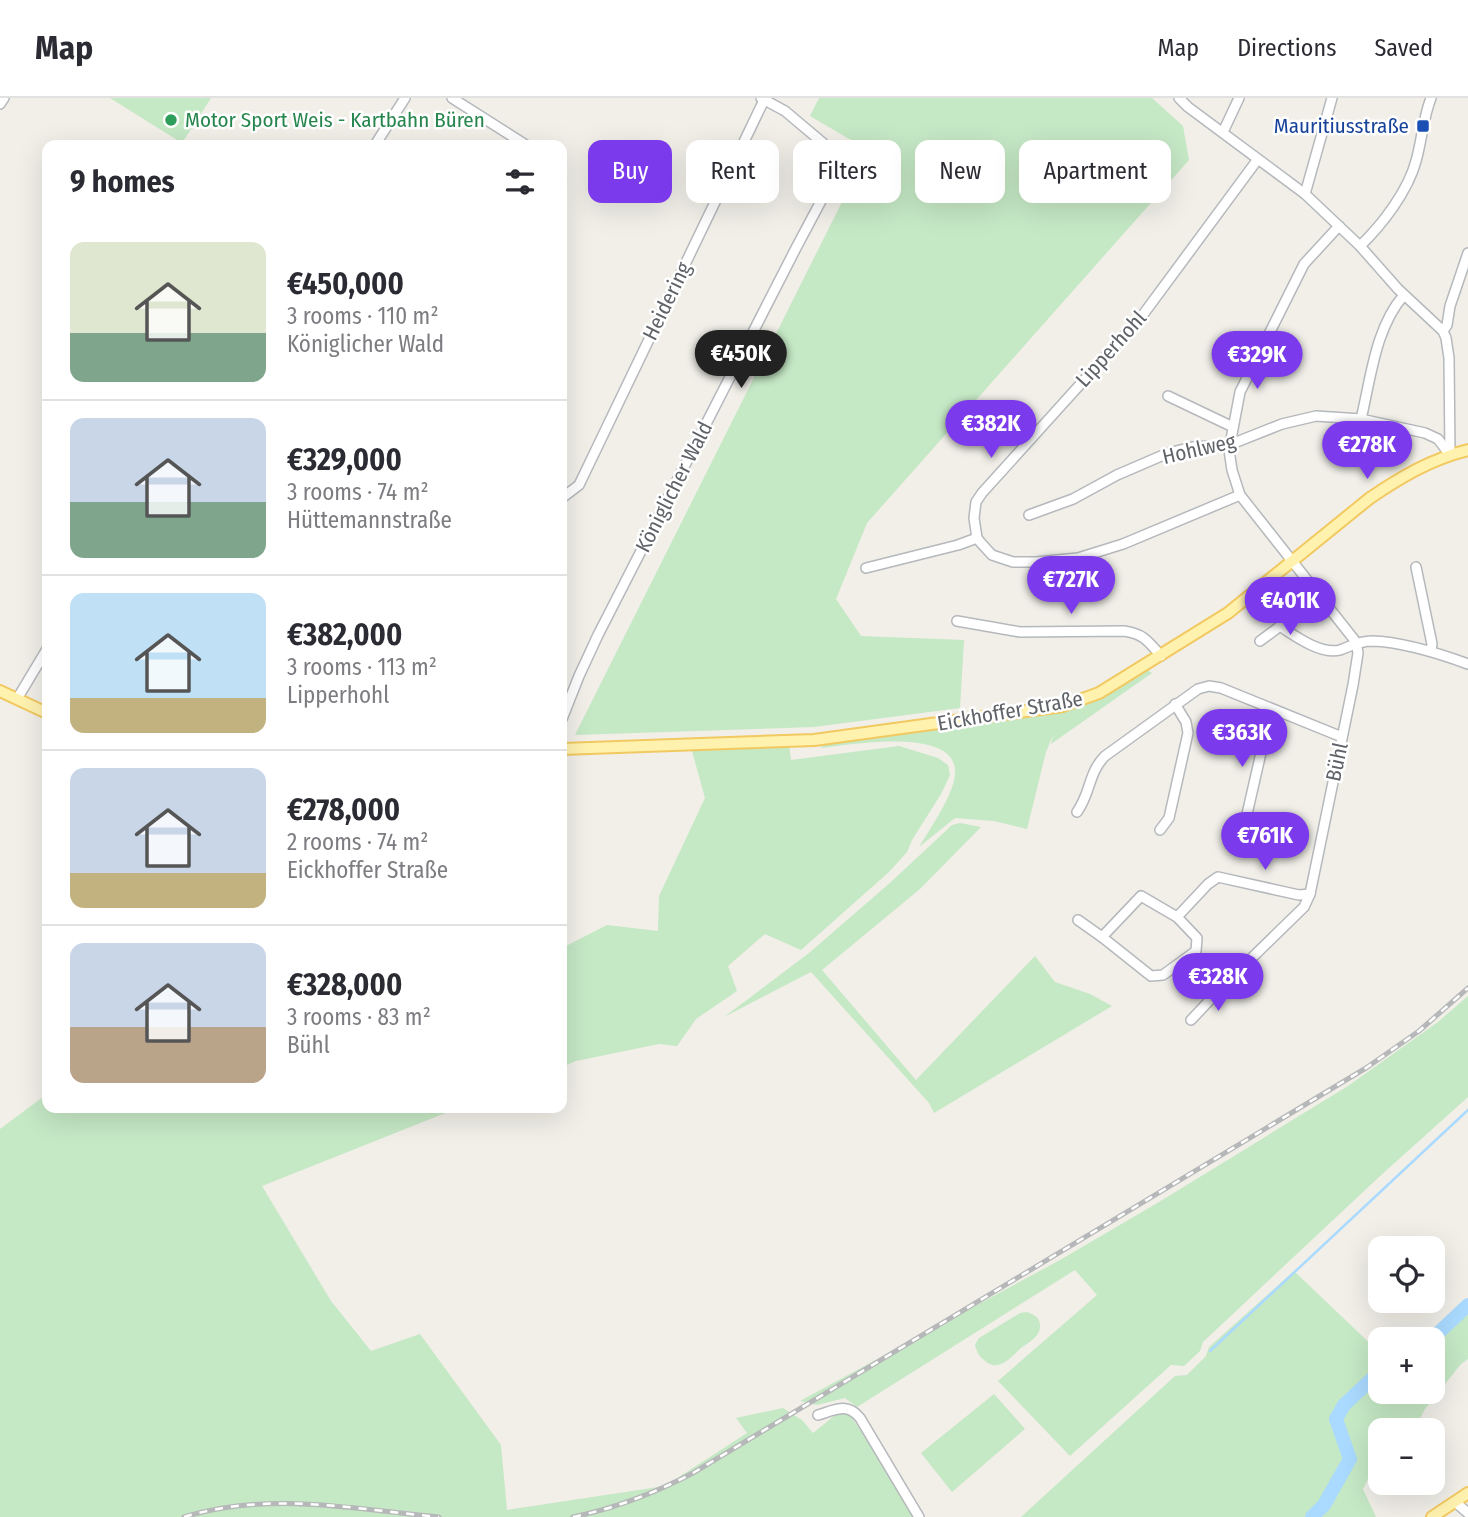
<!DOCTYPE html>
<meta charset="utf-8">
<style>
body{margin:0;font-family:"Fira Sans Condensed",sans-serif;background:#f7f7f7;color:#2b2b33;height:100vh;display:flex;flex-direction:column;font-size:26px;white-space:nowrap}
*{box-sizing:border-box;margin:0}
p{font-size:23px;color:#7c7c81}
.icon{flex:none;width:38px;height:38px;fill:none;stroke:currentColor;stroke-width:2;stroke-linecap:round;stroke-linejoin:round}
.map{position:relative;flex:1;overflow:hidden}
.side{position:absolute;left:42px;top:42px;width:525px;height:973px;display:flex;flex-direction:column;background:#fff;border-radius:14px;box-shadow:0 7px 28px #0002}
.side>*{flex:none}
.top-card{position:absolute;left:588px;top:42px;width:665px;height:63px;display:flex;gap:14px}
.fabs{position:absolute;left:1368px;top:1138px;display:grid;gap:14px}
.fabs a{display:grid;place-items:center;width:77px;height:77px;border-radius:14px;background:#fff;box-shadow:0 7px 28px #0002;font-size:35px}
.price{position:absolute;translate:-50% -60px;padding:0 16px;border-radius:24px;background:#7c3aed;color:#fff;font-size:23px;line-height:46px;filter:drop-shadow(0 2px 4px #0008)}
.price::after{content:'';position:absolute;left:50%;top:42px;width:21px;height:16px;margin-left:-10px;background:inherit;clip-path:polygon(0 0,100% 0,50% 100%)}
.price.active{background:#222;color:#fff}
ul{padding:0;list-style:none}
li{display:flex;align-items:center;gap:21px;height:175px;padding:0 28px}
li+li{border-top:2px solid #e1e1e2}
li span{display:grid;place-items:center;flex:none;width:196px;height:140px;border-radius:14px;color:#555}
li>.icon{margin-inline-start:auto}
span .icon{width:84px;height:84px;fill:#fffc;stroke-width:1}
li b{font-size:30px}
h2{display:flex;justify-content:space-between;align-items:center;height:84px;padding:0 28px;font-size:30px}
.tag{padding:0 24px;border-radius:14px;background:#fff;box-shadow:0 7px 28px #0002;font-size:24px;line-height:63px}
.tag.active{background:#7c3aed;color:#fff}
header{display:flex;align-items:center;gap:42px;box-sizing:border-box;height:98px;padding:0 35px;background:#fff;border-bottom:2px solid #e1e1e2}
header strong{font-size:33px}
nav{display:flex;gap:38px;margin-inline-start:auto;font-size:24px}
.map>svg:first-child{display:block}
.green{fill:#c5e8c5}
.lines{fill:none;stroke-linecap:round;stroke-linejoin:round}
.stream{stroke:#aadaff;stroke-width:2.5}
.river{stroke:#aadaff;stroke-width:14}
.minor-casing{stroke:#b5b8bc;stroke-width:12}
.major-casing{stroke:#f2c960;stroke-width:14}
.minor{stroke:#fff;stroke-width:9}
.major{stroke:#fff2af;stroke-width:10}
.rail-casing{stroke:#b6b7b8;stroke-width:5}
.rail{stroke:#fff;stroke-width:2.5;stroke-dasharray:8;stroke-linecap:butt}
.leisure-dot{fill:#2e9e5b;stroke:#fff;stroke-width:2.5}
.transit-dot{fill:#1a4fb4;stroke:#fff;stroke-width:2.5}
.labels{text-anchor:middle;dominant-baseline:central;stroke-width:5;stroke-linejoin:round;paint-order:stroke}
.leisure-label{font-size:21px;fill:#27864d;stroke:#fff;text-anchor:start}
.transit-label{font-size:21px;fill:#164399;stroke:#fff;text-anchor:end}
.street-label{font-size:21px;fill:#5f6368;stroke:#fff}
</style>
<header>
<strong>Map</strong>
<nav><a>Map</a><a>Directions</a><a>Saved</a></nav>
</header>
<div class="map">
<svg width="1468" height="1419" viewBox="0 0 1468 1419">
<rect width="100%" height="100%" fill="#f1efe8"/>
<g class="green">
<polygon points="110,0 211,0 182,45"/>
<polygon points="819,0 1152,0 1183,28 1189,62 867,425 836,501 861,538 964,542 960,610 814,629 575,637 868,52 810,18"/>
<path d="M 1148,572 L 1152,575 L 1051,646 L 1053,637 L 1046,654 L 1027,731 L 994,723 L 955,720 L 919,749 C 930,731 954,696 955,676 C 959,627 848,647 820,650 L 828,644 L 947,630 L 1067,612 L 1102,599 Z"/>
<polygon points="789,647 791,662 899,648 938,660 948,667 950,677 941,696 912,742 907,754 889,774 801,852 765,836 728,868 737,893 696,921 677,948 659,946 576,963 562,969 562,850 607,827 658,833 659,798 705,700 692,653"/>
<polygon points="960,725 981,729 920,791 822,872 916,982 1035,858 1055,884 1090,896 1112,908 934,1015 929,1005 811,874 724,919 809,855 891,784 952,727"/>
<polygon points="1468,898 1468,999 1379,1079 1203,1244 1200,1253 1184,1268 1171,1267 1070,1358 998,1283 1097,1197 1075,1172 857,1309 845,1300 817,1307 800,1303 1060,1162 1159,1104 1348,988 1438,924"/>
<polygon points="47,996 47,1010 458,1010 262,1088 331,1203 371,1253 420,1236 501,1347 507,1412 665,1388 747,1335 736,1320 783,1310 802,1322 813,1335 839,1314 849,1315 889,1376 897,1393 914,1419 0,1419 0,1031"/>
<polygon points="1294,1173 1381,1256 1381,1293 1433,1293 1433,1244 1468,1212 1468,1261 1461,1266 1425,1311 1414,1332 1381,1332 1381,1366 1371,1375 1363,1391 1376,1419 1021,1419 1175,1278 1187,1277 1206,1258 1209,1249"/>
<path d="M 1027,1214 C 1035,1217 1041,1220 1040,1230 C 1039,1239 1028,1245 1021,1250 C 1012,1258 1001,1273 988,1265 C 980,1260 977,1255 975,1247 L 979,1240 L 1020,1215 Z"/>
<polygon points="994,1296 1025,1331 952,1394 921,1355"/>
</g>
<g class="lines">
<polyline class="stream" points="1210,1253 1468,1012"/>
<g class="river">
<polyline points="1429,1241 1435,1238 1468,1207"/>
<polyline points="1312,1419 1324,1407 1350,1361 1336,1321 1344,1307 1375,1278 1381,1268"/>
</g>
<g class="minor-casing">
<g id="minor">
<polyline points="452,0 526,47"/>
<polyline points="1179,0 1188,9 1305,96 1360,148 1398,191 1443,233 1446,240 1449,260 1450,357"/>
<polyline points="0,6 4,0"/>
<polyline points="1223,34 1239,0"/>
<polyline points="375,47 405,0"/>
<polyline points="1305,96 1332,0"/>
<path d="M 1360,148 C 1382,127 1408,93 1416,63 C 1422,42 1423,20 1431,0"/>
<polyline points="1443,233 1447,227 1450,208 1468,155"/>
<polyline points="1168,298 1233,329"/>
<path d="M 1361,321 C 1371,280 1375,230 1404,197"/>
<polyline points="1240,397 1123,446 1078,460 1036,464 1013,464 992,457 981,445 977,440 974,420 976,404 982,395 1142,218 1258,61"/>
<polyline points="562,400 579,387 765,0"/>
<polyline points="1029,417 1073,401 1117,377 1168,355 1192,349 1229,347 1282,326 1316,318 1361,321 1425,335 1438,341 1450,357"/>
<polyline points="1416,469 1432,546 1431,552"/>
<polyline points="866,470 958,447 977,440"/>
<path d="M 957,523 L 1020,534 L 1124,533 C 1144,536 1148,543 1161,558"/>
<path d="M 1280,528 C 1295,538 1321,557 1340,552 C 1351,548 1359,543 1372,543 C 1404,544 1438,555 1468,566"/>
<polyline points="1260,543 1287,523 1290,512"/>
<polyline points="17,601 47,551"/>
<polyline points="562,621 579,578 598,537 796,150 838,71 839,62 836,56 785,13 761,0"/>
<path d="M 1077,714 C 1091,695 1088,675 1105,658 L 1198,591 L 1209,588 L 1221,590 L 1342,639"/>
<polyline points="1160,732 1169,720 1188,635 1186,624 1175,606"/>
<polyline points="1235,748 1242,738 1271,611"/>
<polyline points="1177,819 1197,840 1196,853 1163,877 1151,878 1102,839 1141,798 1177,819 1208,786 1218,779 1299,797 1310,796"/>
<polyline points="1078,822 1102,839"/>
<polyline points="1191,922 1224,887 1304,809 1310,796 1353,587 1358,555 1356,544 1240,397 1232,372 1229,352 1240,294 1304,166 1339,128"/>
<path d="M 818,1317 C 835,1312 847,1304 860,1320 L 919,1419"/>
<polyline points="1455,1404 1468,1415"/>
</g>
</g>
<g class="major-casing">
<g id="major">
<polyline points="0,593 47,615"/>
<path d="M 562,651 L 814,642 L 1063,608 L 1099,595 L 1228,515 L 1370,400 C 1401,379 1431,361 1468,352"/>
<polyline points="1432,1419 1468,1395"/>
</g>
</g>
<use href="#minor" class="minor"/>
<use href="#major" class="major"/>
<g class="rail-casing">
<g id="rail">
<path d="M 184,1419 C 270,1393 353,1411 439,1419"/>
<path d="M 573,1419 C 616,1410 655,1395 693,1375 L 1366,970 L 1419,933 L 1468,890"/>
</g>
</g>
<use href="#rail" class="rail"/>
</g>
<circle class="leisure-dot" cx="171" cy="22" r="7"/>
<rect class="transit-dot" x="1416" y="21" width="14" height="14" rx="3.5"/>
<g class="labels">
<g class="leisure-label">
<text x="185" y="22">Motor Sport Weis - Kartbahn Büren</text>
</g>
<g class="transit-label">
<text x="1409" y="28">Mauritiusstraße</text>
</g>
<g class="street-label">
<text transform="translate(667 203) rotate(-64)">Heidering</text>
<text transform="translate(1111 251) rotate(-48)">Lipperhohl</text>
<text transform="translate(1199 351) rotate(-13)">Hohlweg</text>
<text transform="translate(674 389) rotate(-63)">Königlicher Wald</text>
<text transform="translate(1010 613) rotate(-10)">Eickhoffer Straße</text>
<text transform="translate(1337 664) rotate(-78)">Bühl</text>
</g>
</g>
</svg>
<div class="fabs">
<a><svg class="icon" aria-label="locate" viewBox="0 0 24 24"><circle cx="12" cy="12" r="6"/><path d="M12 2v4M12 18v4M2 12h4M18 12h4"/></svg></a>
<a>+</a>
<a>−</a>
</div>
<b class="price active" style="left:741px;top:292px">€450K</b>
<b class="price" style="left:1257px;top:293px">€329K</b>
<b class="price" style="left:991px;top:362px">€382K</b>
<b class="price" style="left:1367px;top:383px">€278K</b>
<b class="price" style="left:1071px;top:518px">€727K</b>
<b class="price" style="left:1290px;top:539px">€401K</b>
<b class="price" style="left:1242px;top:671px">€363K</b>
<b class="price" style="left:1265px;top:774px">€761K</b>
<b class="price" style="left:1218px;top:915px">€328K</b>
<div class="top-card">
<a class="tag active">Buy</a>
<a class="tag">Rent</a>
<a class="tag">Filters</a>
<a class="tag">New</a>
<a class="tag">Apartment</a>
</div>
<section class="side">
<h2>9 homes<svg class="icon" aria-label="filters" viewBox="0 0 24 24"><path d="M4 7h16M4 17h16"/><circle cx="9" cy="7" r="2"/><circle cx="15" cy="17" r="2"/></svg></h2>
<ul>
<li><span style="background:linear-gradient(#dfe7d0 65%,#7fa58c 0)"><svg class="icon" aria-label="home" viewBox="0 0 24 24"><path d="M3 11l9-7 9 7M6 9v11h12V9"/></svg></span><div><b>€450,000</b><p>3 rooms · 110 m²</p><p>Königlicher Wald</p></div></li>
<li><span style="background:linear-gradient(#c9d6e8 60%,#7fa58c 0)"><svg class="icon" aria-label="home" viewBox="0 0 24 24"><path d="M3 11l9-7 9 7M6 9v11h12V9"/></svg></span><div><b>€329,000</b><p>3 rooms · 74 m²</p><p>Hüttemannstraße</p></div></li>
<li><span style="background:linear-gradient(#bfe0f5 75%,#c2b280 0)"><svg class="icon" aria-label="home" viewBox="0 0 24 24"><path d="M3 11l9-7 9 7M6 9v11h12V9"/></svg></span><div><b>€382,000</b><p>3 rooms · 113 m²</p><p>Lipperhohl</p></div></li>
<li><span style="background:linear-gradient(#c9d6e8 75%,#c2b280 0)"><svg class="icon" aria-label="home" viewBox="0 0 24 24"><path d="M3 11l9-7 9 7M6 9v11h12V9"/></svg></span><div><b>€278,000</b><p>2 rooms · 74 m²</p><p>Eickhoffer Straße</p></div></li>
<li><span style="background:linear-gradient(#c9d6e8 60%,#b9a48a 0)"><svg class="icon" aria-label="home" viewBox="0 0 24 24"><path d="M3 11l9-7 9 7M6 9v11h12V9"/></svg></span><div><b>€328,000</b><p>3 rooms · 83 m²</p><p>Bühl</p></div></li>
</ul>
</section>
</div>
